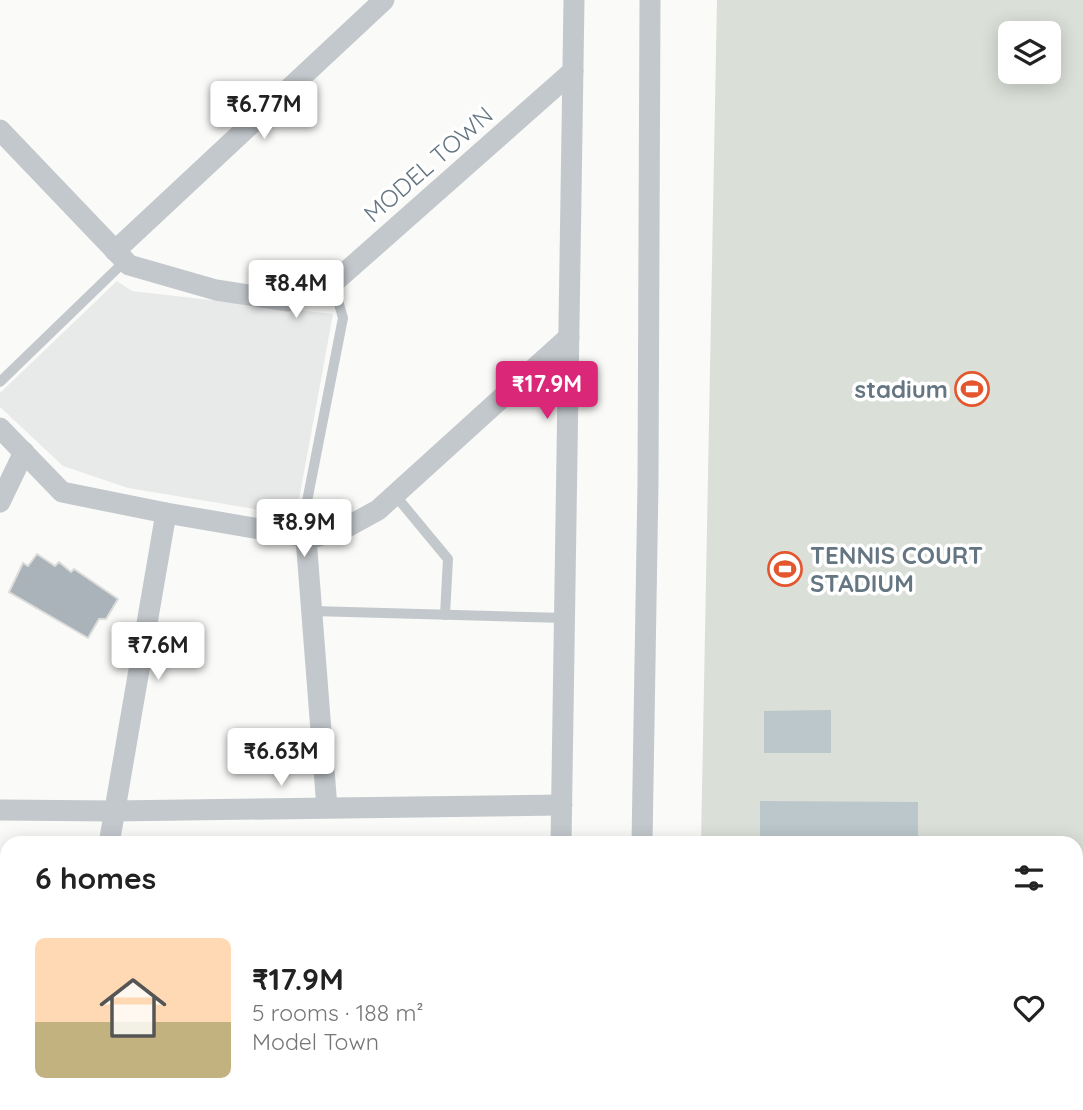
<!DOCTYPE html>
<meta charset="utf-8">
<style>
body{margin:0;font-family:Quicksand,sans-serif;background:#f6f6f6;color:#222;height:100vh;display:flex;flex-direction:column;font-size:26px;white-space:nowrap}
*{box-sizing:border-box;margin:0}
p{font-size:23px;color:#767676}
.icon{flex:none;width:38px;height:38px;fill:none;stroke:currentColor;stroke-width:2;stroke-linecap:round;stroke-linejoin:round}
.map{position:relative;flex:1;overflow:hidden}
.sheet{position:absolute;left:0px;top:836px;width:1083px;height:275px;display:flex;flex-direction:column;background:#fff;border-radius:21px 21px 0 0;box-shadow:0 4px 18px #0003}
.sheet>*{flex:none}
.buttons{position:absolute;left:998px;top:21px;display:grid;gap:14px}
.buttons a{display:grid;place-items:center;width:63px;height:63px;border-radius:10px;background:#fff;box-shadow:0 4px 18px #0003;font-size:35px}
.price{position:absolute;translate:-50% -60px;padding:0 16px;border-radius:7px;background:#fff;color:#222;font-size:23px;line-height:46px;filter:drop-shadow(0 2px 4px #0008)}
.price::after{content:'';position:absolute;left:50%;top:42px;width:21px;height:16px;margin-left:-10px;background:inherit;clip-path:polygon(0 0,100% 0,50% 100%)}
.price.selected{background:#db2777;color:#fff}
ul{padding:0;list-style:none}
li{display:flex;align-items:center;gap:21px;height:175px;padding:0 35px}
li span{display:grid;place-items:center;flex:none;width:196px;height:140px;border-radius:10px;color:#555}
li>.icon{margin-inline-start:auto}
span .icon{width:84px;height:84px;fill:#fffc;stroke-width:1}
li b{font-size:30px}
h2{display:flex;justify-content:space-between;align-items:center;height:84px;padding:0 35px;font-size:30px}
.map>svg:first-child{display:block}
.built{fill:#e8e9e9}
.green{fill:#dadfd7;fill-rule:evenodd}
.water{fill:#bbc7cb}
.building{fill:#aab3b9;stroke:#dcdcda;stroke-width:2}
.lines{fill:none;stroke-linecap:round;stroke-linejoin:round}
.secondary-casing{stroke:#b3babf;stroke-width:32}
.lane{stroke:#c3c8cc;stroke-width:10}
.street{stroke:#c3c8cc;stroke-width:21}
.secondary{stroke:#fff;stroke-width:30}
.labels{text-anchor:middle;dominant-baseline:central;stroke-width:7;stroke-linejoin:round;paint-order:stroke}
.street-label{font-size:24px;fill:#657683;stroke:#fff}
.poi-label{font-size:24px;font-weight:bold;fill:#657683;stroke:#fff;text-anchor:end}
</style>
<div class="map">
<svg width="1083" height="1110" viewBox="0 0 1083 1110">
<rect width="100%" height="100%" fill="#fafaf8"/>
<polygon class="built" points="117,281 132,291 333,314 296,516 128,488 63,466 0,407 0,393"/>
<path class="green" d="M 717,0 L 1083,0 L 1083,926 L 1076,926 L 1076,844 L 701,844 ZM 1010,33 L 1048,33 L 1048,72 L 1010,72 Z"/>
<g class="water">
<polygon points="831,710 831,753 764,753 764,711"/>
<polygon points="760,801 918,802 918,843 760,843"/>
</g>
<polygon class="building" points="37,554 55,566 59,562 71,572 74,569 118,599 106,619 99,619 88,638 9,592 23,563 28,566"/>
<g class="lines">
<g class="secondary-casing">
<g id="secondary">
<polyline points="1076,969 1083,969"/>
<polyline points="0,977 7,977"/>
<polyline points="1076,993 1083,993"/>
<polyline points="0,1000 7,1000"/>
<polyline points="710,1104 712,1110"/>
</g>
</g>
<g class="lane">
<polyline points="0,382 125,261"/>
<polyline points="395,495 448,559 445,615"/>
<polyline points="300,537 343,318 333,283"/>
<polyline points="312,611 565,618"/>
</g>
<g class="street">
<polyline points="0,130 129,265 216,290 288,301 331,285 573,71"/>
<polyline points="115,251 384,0"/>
<polyline points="0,428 62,492 166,513 312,538 347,527 378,510 569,337"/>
<polyline points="0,502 24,452"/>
<polyline points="306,538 327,808"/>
<polyline points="0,810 114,811 562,805"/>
<polyline points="109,844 166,513"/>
<polyline points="561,844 574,0"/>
<polyline points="642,844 648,483 650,0"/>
<polyline points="270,1104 270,1110"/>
<polyline points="401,1104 401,1110"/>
<polyline points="70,1110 71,1104"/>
<polyline points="163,1110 163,1104"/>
</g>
<use href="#secondary" class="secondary"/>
</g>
<defs>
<g id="stadium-ring" transform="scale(1.75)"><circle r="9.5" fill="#fff" stroke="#e4572e" stroke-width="1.5"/><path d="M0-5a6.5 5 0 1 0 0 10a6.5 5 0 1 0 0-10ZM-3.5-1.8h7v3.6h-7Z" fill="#e4572e"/></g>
</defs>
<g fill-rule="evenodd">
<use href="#stadium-ring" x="972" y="389"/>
<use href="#stadium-ring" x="785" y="569"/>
</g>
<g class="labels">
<g class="street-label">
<text transform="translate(428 164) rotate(-41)">MODEL TOWN</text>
</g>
<g class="poi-label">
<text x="948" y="389">stadium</text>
<text x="810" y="555" text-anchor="start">TENNIS COURT<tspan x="810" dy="28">STADIUM</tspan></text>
</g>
</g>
</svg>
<div class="buttons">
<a><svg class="icon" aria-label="layers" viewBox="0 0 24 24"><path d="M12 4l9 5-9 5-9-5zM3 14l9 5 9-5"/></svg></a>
</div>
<b class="price" style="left:264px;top:141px">₹6.77M</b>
<b class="price" style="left:296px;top:320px">₹8.4M</b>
<b class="price selected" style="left:547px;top:421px">₹17.9M</b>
<b class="price" style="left:304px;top:559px">₹8.9M</b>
<b class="price" style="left:158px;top:682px">₹7.6M</b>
<b class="price" style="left:281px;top:788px">₹6.63M</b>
<section class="sheet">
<h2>6 homes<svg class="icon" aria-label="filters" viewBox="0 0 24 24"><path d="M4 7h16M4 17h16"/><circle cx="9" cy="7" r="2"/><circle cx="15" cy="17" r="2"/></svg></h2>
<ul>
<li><span style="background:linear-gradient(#ffd9b3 60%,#c2b280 0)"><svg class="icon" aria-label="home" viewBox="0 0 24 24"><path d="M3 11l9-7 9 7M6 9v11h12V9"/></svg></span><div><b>₹17.9M</b><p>5 rooms · 188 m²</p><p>Model Town</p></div><svg class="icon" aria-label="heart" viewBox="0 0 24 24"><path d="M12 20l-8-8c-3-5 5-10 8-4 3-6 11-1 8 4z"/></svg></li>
</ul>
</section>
</div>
